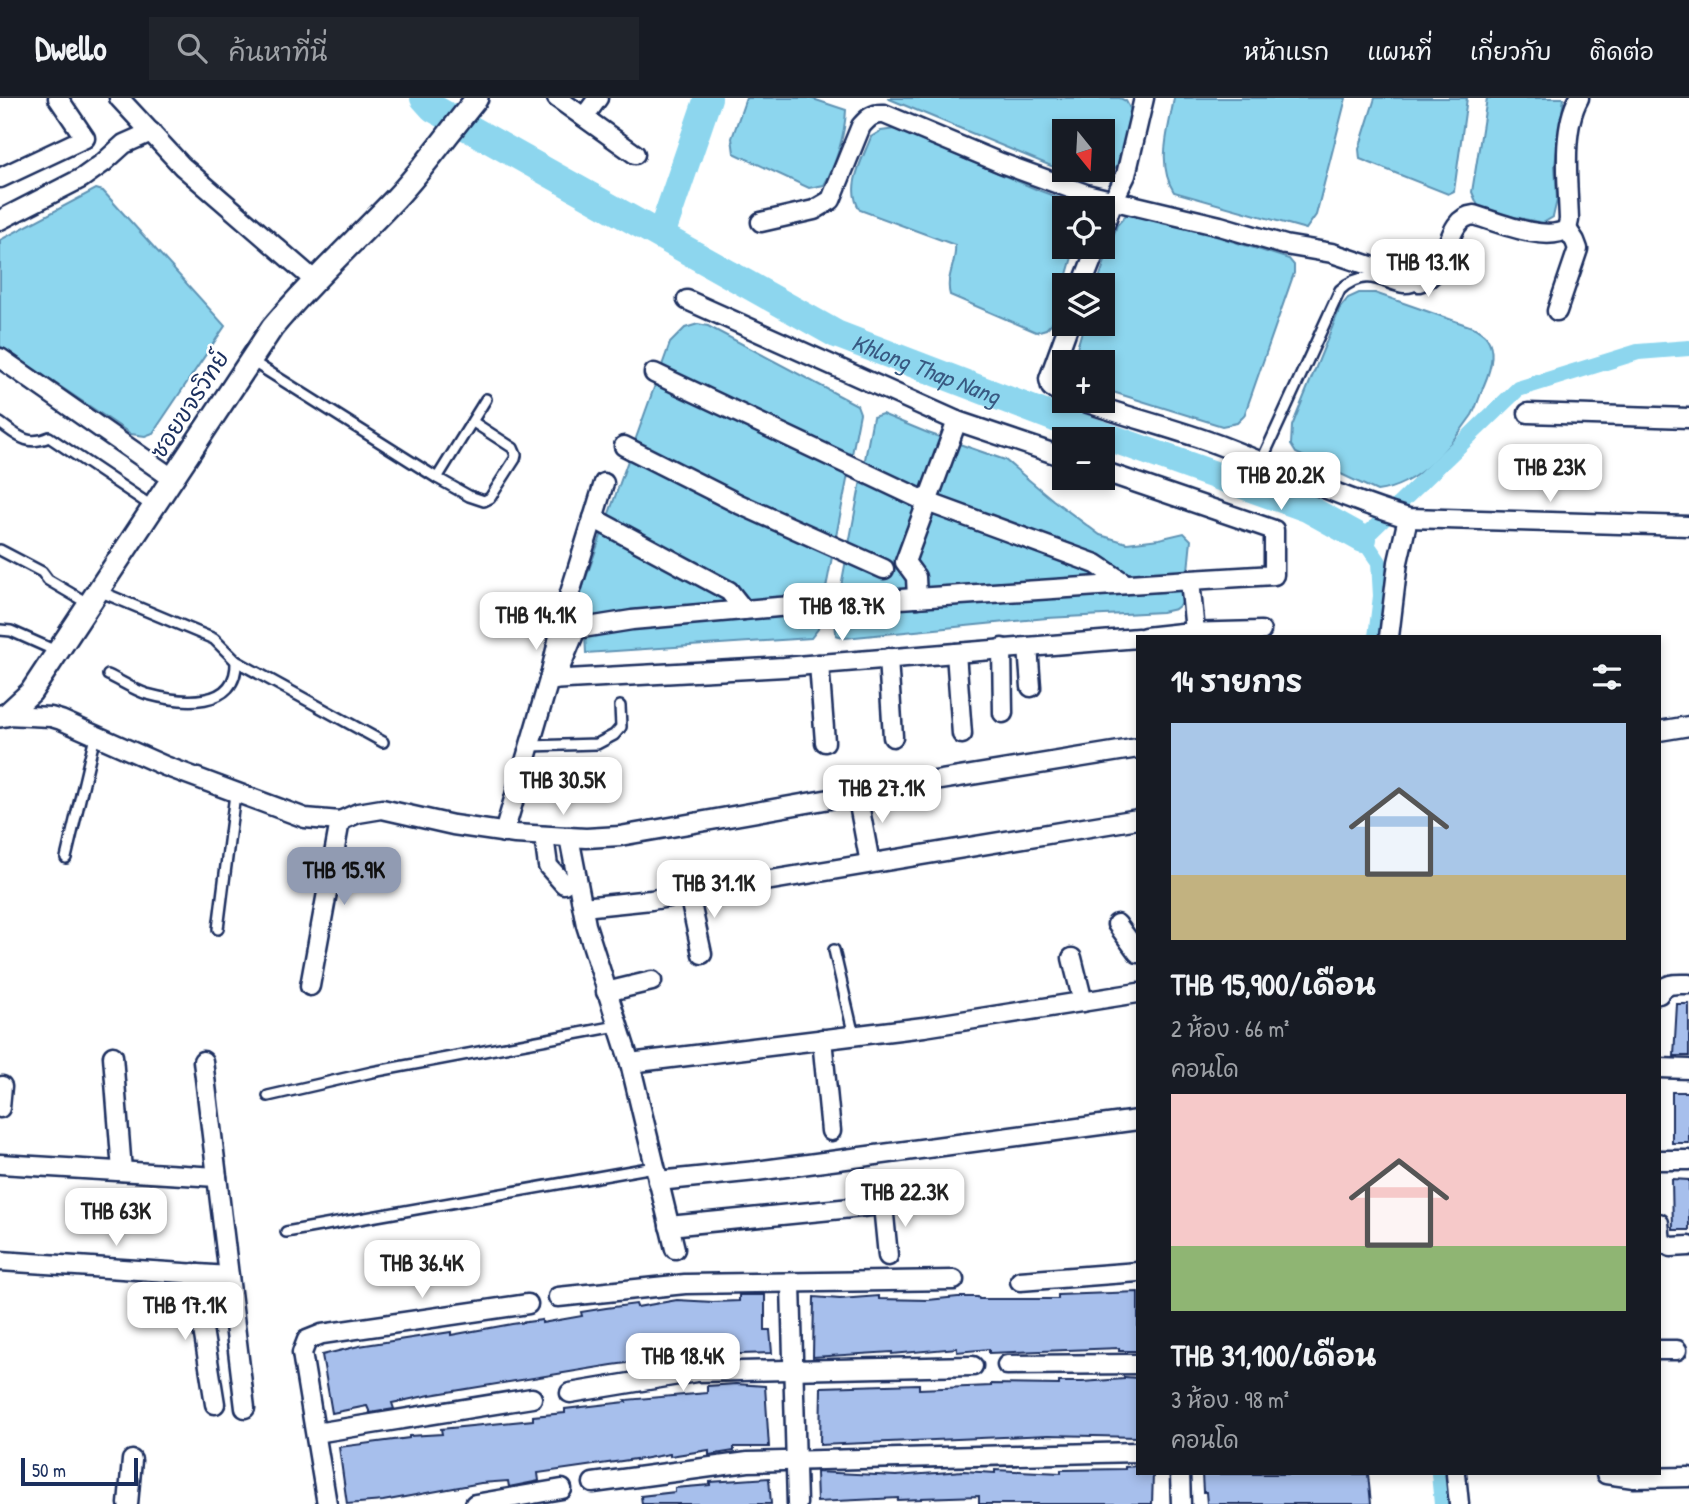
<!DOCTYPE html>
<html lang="th">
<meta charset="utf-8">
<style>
body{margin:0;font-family:"Patrick Hand","Playpen Sans Thai",sans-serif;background:#20242c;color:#f1f3f6;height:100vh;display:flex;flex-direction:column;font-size:26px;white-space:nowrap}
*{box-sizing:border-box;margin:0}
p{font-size:23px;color:#9ea1a6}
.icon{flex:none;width:38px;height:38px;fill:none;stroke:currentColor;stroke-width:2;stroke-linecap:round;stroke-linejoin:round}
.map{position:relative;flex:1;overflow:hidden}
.details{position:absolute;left:1136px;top:537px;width:525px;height:840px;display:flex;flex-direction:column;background:#171b24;border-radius:0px;box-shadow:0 4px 10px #0003}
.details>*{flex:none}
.needle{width:46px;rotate:162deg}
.tools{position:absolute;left:1052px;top:21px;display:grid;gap:14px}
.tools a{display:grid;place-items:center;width:63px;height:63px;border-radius:0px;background:#171b24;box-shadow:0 4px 10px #0003;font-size:35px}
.scale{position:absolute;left:21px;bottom:18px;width:117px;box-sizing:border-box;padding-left:7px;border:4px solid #1b2f5e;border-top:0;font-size:19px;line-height:24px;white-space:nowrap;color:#1b2f5e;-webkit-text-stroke:5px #fff;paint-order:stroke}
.price{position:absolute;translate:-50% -60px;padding:0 16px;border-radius:14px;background:#fff;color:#222;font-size:23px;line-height:46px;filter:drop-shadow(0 2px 4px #0008)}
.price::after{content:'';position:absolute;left:50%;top:42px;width:21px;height:16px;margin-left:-10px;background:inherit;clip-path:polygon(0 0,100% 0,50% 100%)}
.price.selected{background:#919bb2;color:#111}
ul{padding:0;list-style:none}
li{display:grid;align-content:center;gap:14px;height:371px;padding:0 35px}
li span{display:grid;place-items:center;height:217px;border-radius:0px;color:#555}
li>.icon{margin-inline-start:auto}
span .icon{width:126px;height:126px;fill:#fffc;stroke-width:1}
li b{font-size:30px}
h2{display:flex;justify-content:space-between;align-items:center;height:84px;padding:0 35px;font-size:30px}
header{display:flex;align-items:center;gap:42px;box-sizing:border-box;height:98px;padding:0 35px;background:#171b24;border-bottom:2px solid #363941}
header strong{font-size:33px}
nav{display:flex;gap:38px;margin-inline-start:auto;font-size:24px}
.search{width:490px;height:63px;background:#20242c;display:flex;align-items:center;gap:18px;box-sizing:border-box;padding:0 24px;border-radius:0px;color:#9ea1a6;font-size:26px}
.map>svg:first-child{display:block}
.water{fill:#8dd6ee;stroke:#5f93b4;stroke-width:2;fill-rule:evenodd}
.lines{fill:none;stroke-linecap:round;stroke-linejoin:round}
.canal{stroke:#8dd6ee;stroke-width:16}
.river{stroke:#8dd6ee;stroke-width:28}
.building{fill:#a7bfec;stroke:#1b2f5e;stroke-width:2}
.service-casing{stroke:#1b2f5e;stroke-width:14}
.minor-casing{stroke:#1b2f5e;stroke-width:23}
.tertiary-casing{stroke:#1b2f5e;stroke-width:26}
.service{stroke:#fff;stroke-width:9}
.minor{stroke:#fff;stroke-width:18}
.tertiary{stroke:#fff;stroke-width:21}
.labels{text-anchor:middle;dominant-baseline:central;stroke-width:5;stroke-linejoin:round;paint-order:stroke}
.street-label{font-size:23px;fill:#1b2f5e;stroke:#fff}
.water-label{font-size:24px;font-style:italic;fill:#385982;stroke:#fff}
</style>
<header>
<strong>Dwello</strong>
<div class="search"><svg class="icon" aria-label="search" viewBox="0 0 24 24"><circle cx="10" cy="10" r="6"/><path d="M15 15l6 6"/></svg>ค้นหาที่นี่</div>
<nav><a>หน้าแรก</a><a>แผนที่</a><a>เกี่ยวกับ</a><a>ติดต่อ</a></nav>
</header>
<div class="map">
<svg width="1689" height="1406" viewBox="0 0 1689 1406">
<rect width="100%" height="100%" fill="#fff"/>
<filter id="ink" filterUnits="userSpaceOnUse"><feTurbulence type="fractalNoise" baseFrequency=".0143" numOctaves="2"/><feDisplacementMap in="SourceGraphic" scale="14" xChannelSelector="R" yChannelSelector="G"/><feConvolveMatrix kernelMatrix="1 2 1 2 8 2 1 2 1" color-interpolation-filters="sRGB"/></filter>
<g filter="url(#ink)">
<g class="water">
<path d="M 746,0 L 810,0 L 846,12 C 845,36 836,67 824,87 L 809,90 L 734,55 L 732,40 Z"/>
<path d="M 887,0 L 1120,0 L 1126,3 L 1133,16 L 1117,68 L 1103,81 L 1085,82 ZM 1064,33 L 1102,33 L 1102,72 L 1064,72 Z"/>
<path d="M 1174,0 L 1346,0 L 1316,117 L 1306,131 L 1174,94 C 1156,65 1169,31 1174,0 Z"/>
<polygon points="1375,0 1467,0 1454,93 1448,96 1360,61 1359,51"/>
<polygon points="1487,0 1564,0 1555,67 1557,102 1553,119 1543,125 1505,117 1478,108 1472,94"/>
<path d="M 895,31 L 1038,92 L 1078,107 L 1082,110 L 1064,110 L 1064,149 L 1075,149 L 1053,224 L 1046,231 L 1036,234 L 950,197 C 945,179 957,165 955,147 L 860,112 C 845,89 862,63 871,39 L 881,33 Z"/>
<polygon points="96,91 103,93 225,228 153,335 145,338 131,336 0,248 0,142"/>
<polygon points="1142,115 1289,161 1294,167 1294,175 1244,318 1237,325 1222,328 1103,291 1102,264 1073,264 1084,226 1102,226 1102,187 1097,187 1117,127 1127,116"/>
<path d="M 1359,195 L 1375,195 L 1475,230 C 1479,233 1484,235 1487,240 C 1496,253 1490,273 1484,287 C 1480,297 1477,308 1472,317 C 1450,349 1418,388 1377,393 L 1296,355 L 1291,347 L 1292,328 L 1340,210 L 1348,200 Z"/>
<polygon points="698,226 708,228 857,307 860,315 818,531 811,540 586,555 585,536 577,505 670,245 685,230"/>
<polygon points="882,316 928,335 1005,362 1053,402 1100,437 1127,445 1159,441 1184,435 1191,442 1185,503 1175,511 1162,514 1047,520 845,540 836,537 835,520 873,319"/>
</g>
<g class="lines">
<g class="canal">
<polyline points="1376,539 1381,498 1379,464 1363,441 1518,291 1638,254 1689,250"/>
<polyline points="1439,1376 1442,1406"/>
</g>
<g class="river">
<path id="s1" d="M 424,0 L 433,10 L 836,236 L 1055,320 L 1307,410 L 1363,441"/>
<polyline points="661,137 708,0"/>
</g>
</g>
<g class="building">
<polygon points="1677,906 1689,906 1689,958 1674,958"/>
<rect x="1672" y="994" width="17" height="51"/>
<polygon points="1672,1081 1689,1082 1689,1132 1673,1132"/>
<polygon points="1138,1194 1138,1253 1119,1253 1119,1250 989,1255 989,1251 957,1254 957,1250 892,1256 892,1254 813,1259 814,1199 840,1201 879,1198 879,1201 928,1202 958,1199 978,1199 979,1201 1058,1201 1058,1197"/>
<polygon points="739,1197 765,1197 765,1232 770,1232 772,1255 679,1258 612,1267 430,1297 392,1305 394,1311 370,1315 367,1308 332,1315 322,1257 359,1248 451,1234 451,1237 512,1226 542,1222 542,1225 582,1218 581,1214 606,1210 636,1206 637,1209 677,1202 713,1204 739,1203"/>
<polygon points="1124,1279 1138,1280 1138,1339 1049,1337 820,1347 821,1289 919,1286 919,1291 991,1288 991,1286 1059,1287 1059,1284 1082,1284 1124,1281"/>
<polygon points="736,1286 765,1288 769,1349 734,1349 734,1353 709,1357 709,1352 670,1358 670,1356 636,1362 636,1361 538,1375 539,1383 509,1389 508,1383 481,1385 383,1403 347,1406 339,1349 409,1340 409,1338 442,1336 441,1331 533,1322 533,1318 565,1315 565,1311 626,1304 625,1302 707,1295 707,1288"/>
<polygon points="1138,1368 1138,1376 1153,1376 1152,1406 979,1406 979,1398 921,1400 921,1401 898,1402 898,1400 817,1404 816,1374 896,1378 963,1373 995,1375 995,1372 1061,1375 1061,1372 1125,1371 1125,1369"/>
<polygon points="1202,1376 1368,1376 1371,1406 1207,1406 1206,1394 1203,1394"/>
<polygon points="769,1380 771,1406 642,1406 641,1398 675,1394 675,1390 710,1387 710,1384"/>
</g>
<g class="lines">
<g class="service-casing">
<g id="service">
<polyline points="250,262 437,380 486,301"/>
<path d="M 0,325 C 17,337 27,349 49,339 L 153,409"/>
<path d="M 1261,364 L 1340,192 C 1375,160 1396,203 1418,185"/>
<polyline points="437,380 469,398 484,403 490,400 515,361 516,357 513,350 473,324"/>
<polyline points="0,452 42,474 48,482 89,506"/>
<polyline points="99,493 214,541 236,563 383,644"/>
<polyline points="0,532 11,533 56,553"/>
<path d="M 108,577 C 121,583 134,592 147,596 C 180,605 238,612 236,563"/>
<polyline points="530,648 597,646 614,637 621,629 620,608"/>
<polyline points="66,760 95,638"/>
<polyline points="218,831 235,696"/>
<polyline points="834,852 854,938"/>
<polyline points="268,998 372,974 617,928"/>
<polyline points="286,1134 654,1069"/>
</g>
</g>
<g class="minor-casing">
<g id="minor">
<polyline points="119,0 182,68 314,182"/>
<polyline points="557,0 635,56"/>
<polyline points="584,19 598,0"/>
<polyline points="0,80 85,40 58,0"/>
<polyline points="0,122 82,80 103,65 124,46 151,34"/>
<path d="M 761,124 L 814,112 L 831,102 L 861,28 C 868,20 873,15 884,16 L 1001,65 L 1086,96 L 1220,128 L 1285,147 L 1332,155 L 1419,184 C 1452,176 1442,120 1474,117 C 1497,124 1546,145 1567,131 L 1569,122 C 1568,86 1561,31 1579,0"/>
<polyline points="1102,134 1113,103 1126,77 1144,0"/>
<polyline points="1082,187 1097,149"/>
<polyline points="687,202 957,323 1064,359"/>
<polyline points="1557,213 1578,151 1575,143 1567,131"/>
<polyline points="0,260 172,380"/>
<polyline points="654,275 927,404 1096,466 1126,486"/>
<polyline points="1064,297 1051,289 1049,281 1069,226"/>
<path d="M 1082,303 C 1127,319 1174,330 1219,347 C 1282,371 1343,401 1408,420 L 1689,428"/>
<polyline points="1528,315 1689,320"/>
<polyline points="624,348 739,406 884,471"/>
<polyline points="1102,373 1274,432 1274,477 1190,482"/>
<polyline points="593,420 729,493 744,512"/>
<polyline points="917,500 916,479 905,464 957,323"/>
<polyline points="1145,539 1182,535 1261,533"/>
<polyline points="1389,539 1398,464 1408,420"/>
<polyline points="1028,549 1031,589"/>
<polyline points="1002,550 1003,615"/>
<polyline points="956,555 962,636"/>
<polyline points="888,560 893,639"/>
<polyline points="819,566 825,644"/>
<polyline points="549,582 784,569 1138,540"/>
<polyline points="555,582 576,531 632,522 778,509 1190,482 1195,534"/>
<polyline points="6,617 51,619 61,622 165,668 305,720 340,723 358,715 382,711 453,727 515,736 586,740 620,738 904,688 1138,650"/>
<polyline points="1659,633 1689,628"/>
<polyline points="857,696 870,765"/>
<polyline points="504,735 549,582 566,508 604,385"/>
<polyline points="544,738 548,768 564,786"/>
<polyline points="569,739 586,827 630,965 675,1151"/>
<polyline points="689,796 702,856"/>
<polyline points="583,809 651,802 1138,721"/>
<polyline points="1117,826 1138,855"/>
<polyline points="1072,860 1083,904"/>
<polyline points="310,888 340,723"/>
<polyline points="606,894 652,883"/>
<path d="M 1659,896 C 1666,884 1677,886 1689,886"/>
<polyline points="822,941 831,1033"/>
<polyline points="113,958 122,1073"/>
<polyline points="203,963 245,1310"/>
<polyline points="630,965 924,929 1138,895"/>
<polyline points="1659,970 1689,971"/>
<polyline points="0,1010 2,988"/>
<polyline points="1659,1062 1689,1062"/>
<polyline points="0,1066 217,1079"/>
<polyline points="658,1083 756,1073 1138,1022"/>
<polyline points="883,1107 888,1158"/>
<polyline points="1659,1125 1661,1144 1671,1149 1689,1148"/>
<polyline points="669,1128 912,1104"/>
<polyline points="0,1163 229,1178"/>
<polyline points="194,1175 215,1306"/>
<polyline points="1020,1183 1138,1174"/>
<polyline points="791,1186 797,1406"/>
<polyline points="558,1199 685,1186 954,1182"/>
<polyline points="1659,1252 1677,1252"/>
<polyline points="1007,1267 1138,1266"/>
<polyline points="570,1295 696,1274 973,1268"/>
<polyline points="316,1335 532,1300"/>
<polyline points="1180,1376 1181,1406"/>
<polyline points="1456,1376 1459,1406"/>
<polyline points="1606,1376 1634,1380 1689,1379"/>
<polyline points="593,1385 748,1364 1138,1354"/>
<polyline points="128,1406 132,1362"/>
<polyline points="327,1406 302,1255 307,1242 322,1236 528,1206"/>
<polyline points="475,1406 562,1391"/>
</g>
</g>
<g class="tertiary-casing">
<path id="tertiary" d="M 0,618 L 6,617 L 31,594 L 272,230 C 310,184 354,144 395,101 C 425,69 449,34 477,0"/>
</g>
<use href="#service" class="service"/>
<use href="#minor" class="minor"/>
<use href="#tertiary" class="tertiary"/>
</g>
</g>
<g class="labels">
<g class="street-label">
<text transform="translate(189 306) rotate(-57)">ซอยขจรวิทย์</text>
</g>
<g class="water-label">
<text stroke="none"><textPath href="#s1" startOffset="572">Khlong Thap Nang</textPath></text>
</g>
</g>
</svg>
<div class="tools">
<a><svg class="needle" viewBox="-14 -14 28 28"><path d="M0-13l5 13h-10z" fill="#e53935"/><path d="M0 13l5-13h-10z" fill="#9ea1a6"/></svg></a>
<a><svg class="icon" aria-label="locate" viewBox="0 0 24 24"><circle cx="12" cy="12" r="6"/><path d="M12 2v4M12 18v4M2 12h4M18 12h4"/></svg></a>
<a><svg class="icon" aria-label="layers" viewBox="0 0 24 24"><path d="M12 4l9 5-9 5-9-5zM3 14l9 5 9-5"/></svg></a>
<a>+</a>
<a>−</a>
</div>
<div class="scale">50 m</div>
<b class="price" style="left:1428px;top:201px">THB 13.1K</b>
<b class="price" style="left:1550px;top:406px">THB 23K</b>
<b class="price" style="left:1281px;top:414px">THB 20.2K</b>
<b class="price" style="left:842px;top:545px">THB 18.7K</b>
<b class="price" style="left:536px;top:554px">THB 14.1K</b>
<b class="price" style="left:563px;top:719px">THB 30.5K</b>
<b class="price" style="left:882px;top:727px">THB 27.1K</b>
<b class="price selected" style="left:344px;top:809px">THB 15.9K</b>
<b class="price" style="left:714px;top:822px">THB 31.1K</b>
<b class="price" style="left:905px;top:1131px">THB 22.3K</b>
<b class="price" style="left:116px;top:1150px">THB 63K</b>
<b class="price" style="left:422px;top:1202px">THB 36.4K</b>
<b class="price" style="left:185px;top:1244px">THB 17.1K</b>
<b class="price" style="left:683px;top:1295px">THB 18.4K</b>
<section class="details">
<h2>14 รายการ<svg class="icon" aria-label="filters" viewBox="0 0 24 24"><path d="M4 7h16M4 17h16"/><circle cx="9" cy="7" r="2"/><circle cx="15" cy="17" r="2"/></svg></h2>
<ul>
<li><span style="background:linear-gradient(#a9c7e8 70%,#c2b280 0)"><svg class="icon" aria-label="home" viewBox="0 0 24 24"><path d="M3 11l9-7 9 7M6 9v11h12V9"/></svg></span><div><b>THB 15,900/เดือน</b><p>2 ห้อง · 66 m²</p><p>คอนโด</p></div></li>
<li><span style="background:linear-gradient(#f6c9c9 70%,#8fb573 0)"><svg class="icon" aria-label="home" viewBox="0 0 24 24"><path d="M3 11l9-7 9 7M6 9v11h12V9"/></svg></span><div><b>THB 31,100/เดือน</b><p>3 ห้อง · 98 m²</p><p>คอนโด</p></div></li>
</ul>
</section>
</div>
